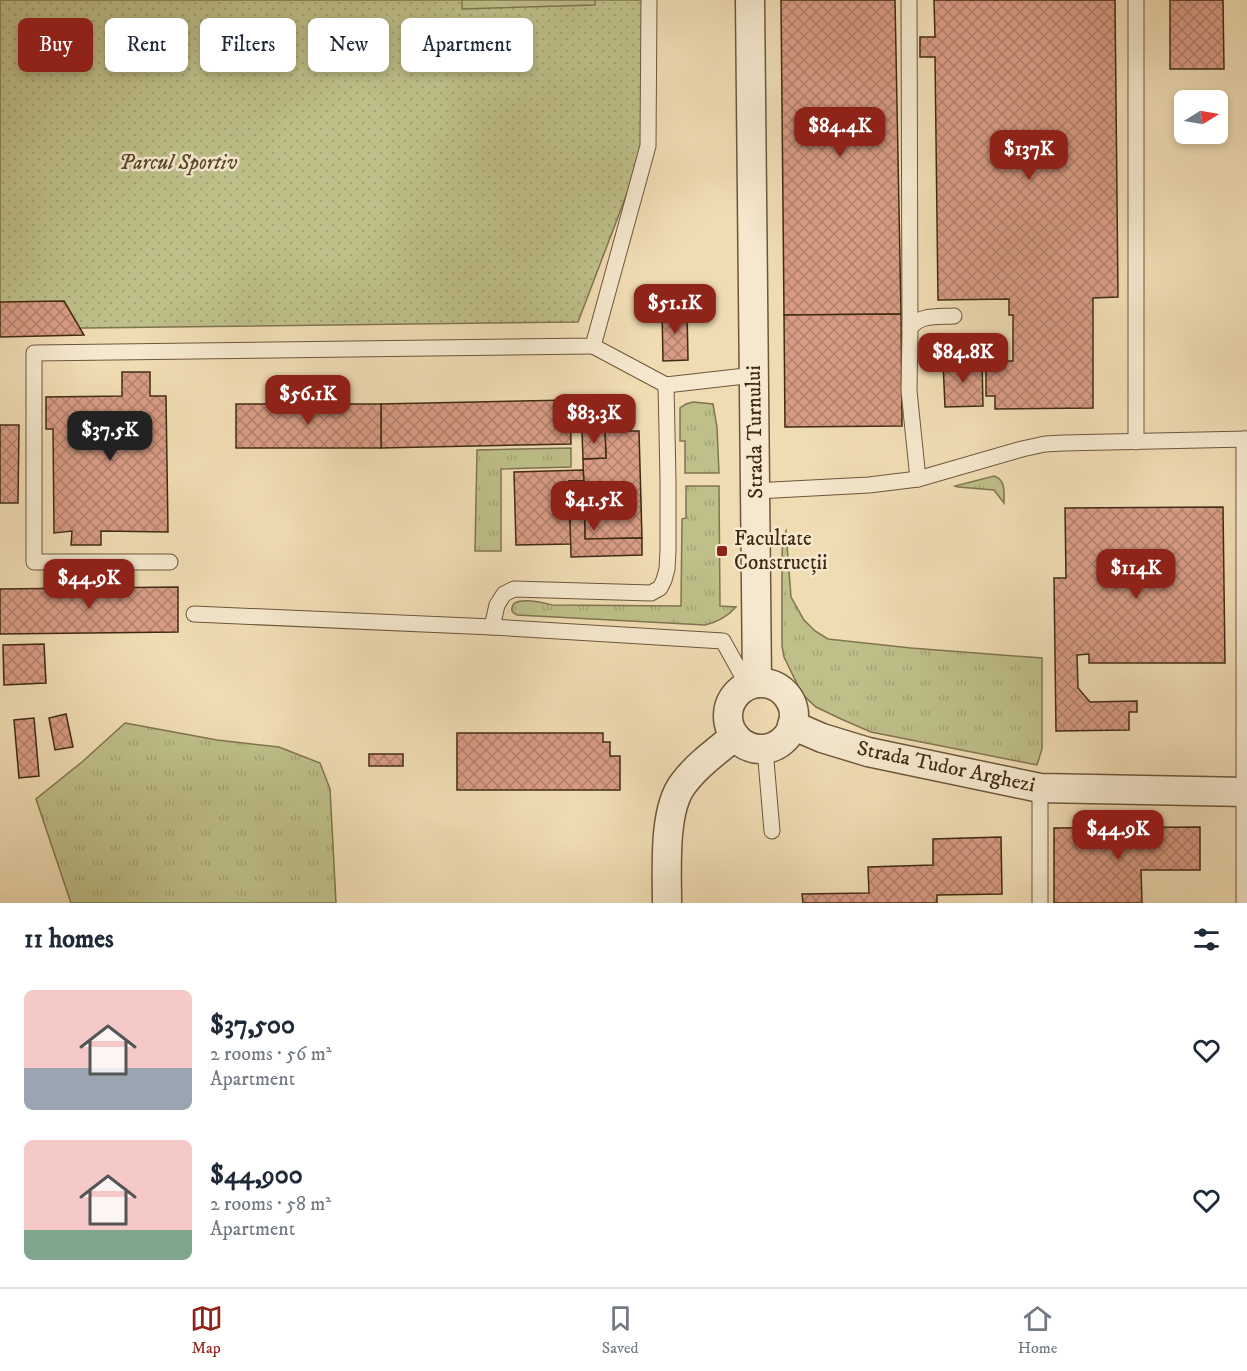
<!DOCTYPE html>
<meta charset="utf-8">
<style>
body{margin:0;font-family:"IM FELL DW Pica",serif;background:#f2f2f3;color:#1f2937;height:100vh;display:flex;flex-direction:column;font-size:22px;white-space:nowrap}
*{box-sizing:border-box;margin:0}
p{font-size:20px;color:#747a83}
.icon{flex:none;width:33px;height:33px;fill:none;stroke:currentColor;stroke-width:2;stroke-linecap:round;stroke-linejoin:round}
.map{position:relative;height:903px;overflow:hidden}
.panel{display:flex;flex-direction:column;background:#fff;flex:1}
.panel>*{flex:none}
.banner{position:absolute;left:18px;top:18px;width:600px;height:54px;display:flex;gap:12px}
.needle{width:39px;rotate:79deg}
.buttons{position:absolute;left:1174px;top:90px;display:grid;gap:12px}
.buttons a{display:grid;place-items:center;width:54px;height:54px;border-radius:9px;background:#fff;box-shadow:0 3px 9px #0003;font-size:30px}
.price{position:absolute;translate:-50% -51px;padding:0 14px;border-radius:12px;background:#8f2418;color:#fff;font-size:20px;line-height:39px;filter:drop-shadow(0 2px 3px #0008)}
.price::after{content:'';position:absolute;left:50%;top:36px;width:18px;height:14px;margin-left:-9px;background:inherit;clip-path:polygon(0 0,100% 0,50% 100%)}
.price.current{background:#222;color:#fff}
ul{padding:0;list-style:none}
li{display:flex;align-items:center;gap:18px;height:150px;padding:0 24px}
li span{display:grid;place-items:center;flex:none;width:168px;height:120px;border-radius:9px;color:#555}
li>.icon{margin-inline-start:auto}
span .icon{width:72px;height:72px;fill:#fffc;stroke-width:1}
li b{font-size:26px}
h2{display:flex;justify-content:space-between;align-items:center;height:72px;padding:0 24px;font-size:26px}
.chip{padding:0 21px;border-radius:9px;background:#fff;box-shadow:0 3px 9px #0003;font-size:21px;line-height:54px}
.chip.current{background:#8f2418;color:#fff}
.tab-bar{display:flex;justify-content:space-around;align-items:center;height:84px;border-top:2px solid #e0e1e3;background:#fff;font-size:16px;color:#747a83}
.tab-bar a{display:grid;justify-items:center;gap:3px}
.tab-bar .current{color:#8f2418}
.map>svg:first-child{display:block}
.grass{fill:url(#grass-tufts);stroke:#80754e;stroke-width:1.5}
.park{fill:url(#park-dots);stroke:#80754e;stroke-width:1.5}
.pitch{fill:#bebf89;stroke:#80754e;stroke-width:1.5}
.building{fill:url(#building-cross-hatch);stroke:#412b13;stroke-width:1.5}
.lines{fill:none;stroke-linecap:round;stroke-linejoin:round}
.service-casing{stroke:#6d573b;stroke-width:17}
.minor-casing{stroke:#6d573b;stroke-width:31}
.service{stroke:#f5e8ce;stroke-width:15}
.minor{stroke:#f5e8ce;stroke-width:28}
.poi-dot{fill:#8f2418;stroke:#f5e8ce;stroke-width:2}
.labels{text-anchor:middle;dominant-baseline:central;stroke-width:5;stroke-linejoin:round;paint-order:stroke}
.park-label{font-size:21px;font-style:italic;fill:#5a492b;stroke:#f5e8ce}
.street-label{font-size:21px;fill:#412b13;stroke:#f5e8ce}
.poi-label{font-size:21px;fill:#412b13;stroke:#f5e8ce;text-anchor:start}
</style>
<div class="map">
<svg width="1247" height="903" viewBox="0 0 1247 903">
<defs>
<pattern id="grass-tufts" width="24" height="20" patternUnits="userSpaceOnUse" patternTransform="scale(1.5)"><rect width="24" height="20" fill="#bebf89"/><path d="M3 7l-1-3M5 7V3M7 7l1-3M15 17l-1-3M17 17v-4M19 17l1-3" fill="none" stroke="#a4a475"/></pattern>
<pattern id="park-dots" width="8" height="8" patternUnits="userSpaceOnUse" patternTransform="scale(1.5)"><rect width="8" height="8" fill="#bebf89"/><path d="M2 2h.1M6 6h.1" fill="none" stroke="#a4a475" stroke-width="1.8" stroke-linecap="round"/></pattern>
<pattern id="building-cross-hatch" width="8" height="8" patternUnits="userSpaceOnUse" patternTransform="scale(1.5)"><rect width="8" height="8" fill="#d89c84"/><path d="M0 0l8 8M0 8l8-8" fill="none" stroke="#b17f6b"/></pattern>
</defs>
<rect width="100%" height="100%" fill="#f0dcb3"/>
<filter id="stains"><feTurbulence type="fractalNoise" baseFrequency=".00333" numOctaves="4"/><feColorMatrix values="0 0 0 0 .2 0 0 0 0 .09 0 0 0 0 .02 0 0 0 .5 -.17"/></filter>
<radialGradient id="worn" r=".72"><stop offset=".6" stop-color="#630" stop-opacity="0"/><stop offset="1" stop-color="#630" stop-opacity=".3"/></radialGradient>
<g class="grass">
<polygon points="693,402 713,404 717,427 719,473 685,473 685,441 680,441 680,408 686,404"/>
<polygon points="571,448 571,467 501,469 501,551 475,551 477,450"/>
<path d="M 994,476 C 1006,480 1004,492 1004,503 L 994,490 L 958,487 L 955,486 Z"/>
<path d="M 686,486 L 719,486 L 720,606 L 736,607 C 727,617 718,622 705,625 L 517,615 C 514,613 511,612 512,608 C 513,595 544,603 552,605 L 681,606 L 682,519 L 686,518 Z"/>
<polygon points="786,531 791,597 804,620 815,631 828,639 911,648 1042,658 1042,749 1037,765 871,732 841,719 816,707 802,694 784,657 782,646 782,556 783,537"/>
<polygon points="125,723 217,740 279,747 320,763 330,789 336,903 71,903 36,799 82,762"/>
</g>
<polygon class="park" points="0,0 642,0 645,146 578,322 0,329"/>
<polygon class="pitch" points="462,0 595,0 595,5 462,9"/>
<g class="building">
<polygon points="781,0 895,0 901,314 784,315"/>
<polygon points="934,0 1115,0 1118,297 1093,298 1093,408 995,409 995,396 986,396 986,361 1013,361 1013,315 1009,315 1009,299 938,300 935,57 920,57 920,37 935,37"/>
<polygon points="1170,0 1223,0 1224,69 1170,69"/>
<polygon points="64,301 84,335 0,337 0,302"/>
<polygon points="687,309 688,360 663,361 662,310"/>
<polygon points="901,314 902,426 785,427 784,315"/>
<polygon points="982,361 983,406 945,407 943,362"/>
<polygon points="122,372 150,372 150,396 166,396 168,532 101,531 101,545 71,545 72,531 54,533 53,429 46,429 46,397 122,396"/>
<polygon points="570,400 571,444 381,448 381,404"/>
<rect x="236" y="404" width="145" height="44"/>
<polygon points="0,425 19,425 18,503 0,503"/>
<polygon points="605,431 639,431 642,538 585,539 583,459 606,458"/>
<polygon points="605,431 606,458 583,459 582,432"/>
<polygon points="583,470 584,481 569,481 571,544 516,545 514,472"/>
<polygon points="569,481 584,481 585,539 642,538 642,555 571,557"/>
<polygon points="1223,507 1225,663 1089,663 1089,654 1077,655 1078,688 1090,702 1137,701 1137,712 1129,712 1129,730 1056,731 1054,578 1066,578 1065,508"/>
<polygon points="178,587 178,632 0,634 0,589"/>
<polygon points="44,644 46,683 4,685 3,645"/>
<polygon points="66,714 73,747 55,750 49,718"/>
<polygon points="34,718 39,776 19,778 14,720"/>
<polygon points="457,733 603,733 603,742 610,742 610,756 620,756 620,790 457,790"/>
<rect x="369" y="754" width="34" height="12"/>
<polygon points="1200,827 1200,870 1141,870 1142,903 1054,903 1054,828"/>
<polygon points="1001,837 1002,894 937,895 937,903 803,903 802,894 869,893 868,867 933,865 933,839"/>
</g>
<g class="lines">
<g class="service-casing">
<g id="service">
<polyline points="909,0 910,329"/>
<polyline points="1136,0 1136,442"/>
<polyline points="593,346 666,385 754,375"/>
<polyline points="1244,439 1244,903"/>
<path d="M 918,479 L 909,391 L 910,329 C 918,314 939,317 954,316"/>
<polyline points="755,491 869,485 918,479 1022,449 1045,444 1063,443 1247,439"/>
<polyline points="170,562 34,562 34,353 593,346 648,146 649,0"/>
<polyline points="194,614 492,627 723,641 748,686"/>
<polyline points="492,627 497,605 504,594 514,589 651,593 660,588 664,580 667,569 668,550 668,480 666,385"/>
<polyline points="765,749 772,831"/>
<polyline points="1040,788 1040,903"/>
</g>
</g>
<g class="minor-casing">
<g id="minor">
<polyline points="750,0 757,683"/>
<circle cx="761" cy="716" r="33"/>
<polyline points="792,725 822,738 868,752 1040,788 1247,792"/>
<path d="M 667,903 C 667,870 663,810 683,784 C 697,765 717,751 735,736"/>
</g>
</g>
<use href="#service" class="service"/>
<use href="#minor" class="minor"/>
</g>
<rect class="poi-dot" x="716" y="545" width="12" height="12" rx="3"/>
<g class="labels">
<g class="park-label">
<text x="178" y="163">Parcul Sportiv</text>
</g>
<g class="street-label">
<text transform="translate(755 432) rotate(-91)">Strada Turnului</text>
<text transform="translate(946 767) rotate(12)">Strada Tudor Arghezi</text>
</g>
<g class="poi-label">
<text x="734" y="539">Facultate<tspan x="734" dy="24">Construcții</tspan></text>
</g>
</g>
<rect width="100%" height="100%" filter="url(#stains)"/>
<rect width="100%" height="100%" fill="url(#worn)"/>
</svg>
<div class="buttons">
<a><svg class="needle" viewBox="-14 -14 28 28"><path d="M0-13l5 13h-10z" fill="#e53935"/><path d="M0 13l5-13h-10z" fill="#747a83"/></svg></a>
</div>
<b class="price" style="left:840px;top:158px">$84.4K</b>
<b class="price" style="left:1029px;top:181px">$137K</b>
<b class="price" style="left:675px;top:335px">$51.1K</b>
<b class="price" style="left:963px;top:384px">$84.8K</b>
<b class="price" style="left:308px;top:426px">$56.1K</b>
<b class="price" style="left:594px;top:445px">$83.3K</b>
<b class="price current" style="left:110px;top:462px">$37.5K</b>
<b class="price" style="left:594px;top:532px">$41.5K</b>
<b class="price" style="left:1136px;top:600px">$114K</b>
<b class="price" style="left:89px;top:610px">$44.9K</b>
<b class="price" style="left:1118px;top:861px">$44.9K</b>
<div class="banner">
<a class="chip current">Buy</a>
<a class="chip">Rent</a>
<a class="chip">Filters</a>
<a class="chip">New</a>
<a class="chip">Apartment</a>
</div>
</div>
<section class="panel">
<h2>11 homes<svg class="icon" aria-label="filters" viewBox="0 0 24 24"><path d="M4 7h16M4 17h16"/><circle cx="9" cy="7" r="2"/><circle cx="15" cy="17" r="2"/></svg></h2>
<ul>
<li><span style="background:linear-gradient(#f6c9c9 65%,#9aa5b1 0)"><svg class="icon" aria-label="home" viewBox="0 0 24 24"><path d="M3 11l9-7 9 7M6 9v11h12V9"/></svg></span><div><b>$37,500</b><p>2 rooms · 56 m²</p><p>Apartment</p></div><svg class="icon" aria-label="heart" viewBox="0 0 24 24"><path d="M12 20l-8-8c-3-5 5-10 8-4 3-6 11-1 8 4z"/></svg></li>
<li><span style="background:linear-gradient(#f6c9c9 75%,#7fa58c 0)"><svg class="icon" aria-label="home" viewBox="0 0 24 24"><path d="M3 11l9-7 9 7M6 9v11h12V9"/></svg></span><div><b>$44,900</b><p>2 rooms · 58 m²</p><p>Apartment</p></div><svg class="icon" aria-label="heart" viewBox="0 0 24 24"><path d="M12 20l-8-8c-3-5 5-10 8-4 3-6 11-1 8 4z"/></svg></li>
</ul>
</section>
<nav class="tab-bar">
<a class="current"><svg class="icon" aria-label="map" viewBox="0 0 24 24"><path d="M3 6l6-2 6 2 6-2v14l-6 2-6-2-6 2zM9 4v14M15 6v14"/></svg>Map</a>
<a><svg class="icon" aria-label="saved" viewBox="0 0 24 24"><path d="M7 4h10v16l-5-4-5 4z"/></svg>Saved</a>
<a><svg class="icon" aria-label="home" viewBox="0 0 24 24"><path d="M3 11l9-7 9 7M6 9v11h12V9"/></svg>Home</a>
</nav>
